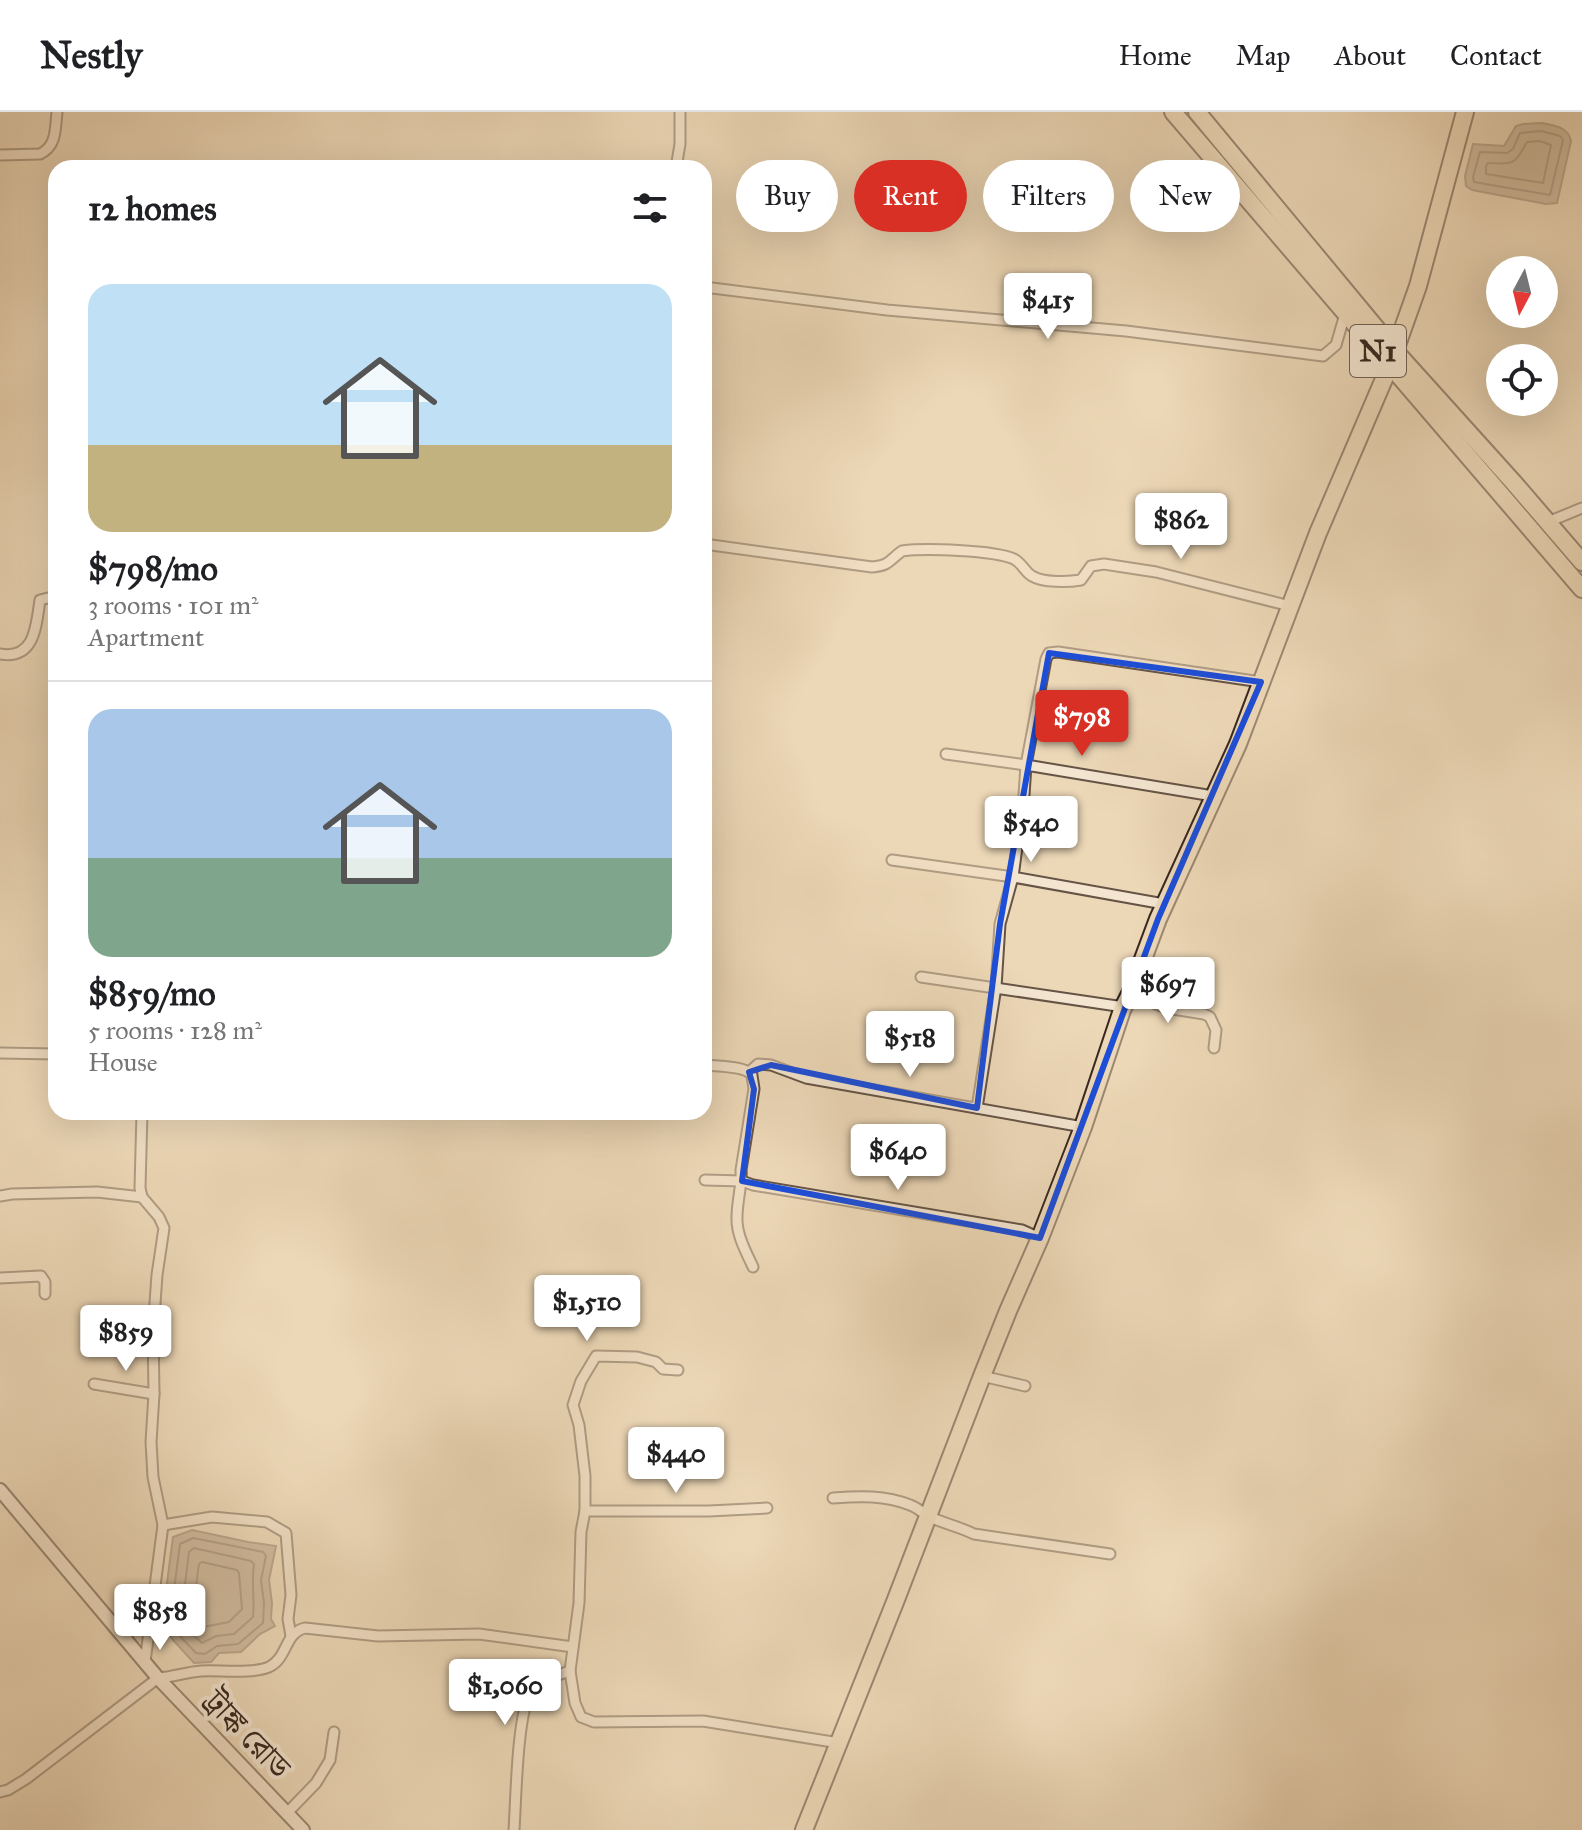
<!DOCTYPE html>
<meta charset="utf-8">
<style>
body{margin:0;font-family:"IM FELL Great Primer","Noto Serif Bengali",serif;background:#f2f2f2;color:#202124;height:100vh;display:flex;flex-direction:column;font-size:30px;white-space:nowrap}
*{box-sizing:border-box;margin:0}
p{font-size:26px;color:#757577}
.icon{flex:none;width:44px;height:44px;fill:none;stroke:currentColor;stroke-width:2;stroke-linecap:round;stroke-linejoin:round}
.map{position:relative;flex:1;overflow:hidden}
.panel{position:absolute;left:48px;top:48px;width:664px;height:960px;display:flex;flex-direction:column;background:#fff;border-radius:24px;box-shadow:0 8px 32px #0002}
.panel>*{flex:none}
.hud{position:absolute;left:736px;top:48px;width:726px;height:72px;display:flex;gap:16px}
.needle{width:52px;rotate:187deg}
.fabs{position:absolute;left:1486px;top:144px;display:grid;gap:16px}
.fabs a{display:grid;place-items:center;width:72px;height:72px;border-radius:50%;background:#fff;box-shadow:0 8px 32px #0002;font-size:40px}
.price{position:absolute;translate:-50% -68px;padding:0 18px;border-radius:8px;background:#fff;color:#222;font-size:26px;line-height:52px;filter:drop-shadow(0 2px 4px #0008)}
.price::after{content:'';position:absolute;left:50%;top:48px;width:24px;height:18px;margin-left:-12px;background:inherit;clip-path:polygon(0 0,100% 0,50% 100%)}
.price.on{background:#d93025;color:#fff}
ul{padding:0;list-style:none}
li{display:grid;align-content:center;gap:16px;height:424px;padding:0 40px}
li+li{border-top:2px solid #e0e0e0}
li span{display:grid;place-items:center;height:248px;border-radius:24px;color:#555}
li>.icon{margin-inline-start:auto}
span .icon{width:144px;height:144px;fill:#fffc;stroke-width:1}
li b{font-size:34px}
h2{display:flex;justify-content:space-between;align-items:center;height:96px;padding:0 40px;font-size:34px}
.pill{padding:0 28px;border-radius:36px;background:#fff;box-shadow:0 8px 32px #0002;font-size:28px;line-height:72px}
.pill.on{background:#d93025;color:#fff}
header{display:flex;align-items:center;gap:48px;box-sizing:border-box;height:112px;padding:0 40px;background:#fff;border-bottom:2px solid #e0e0e0}
header strong{font-size:38px}
nav{display:flex;gap:44px;margin-inline-start:auto;font-size:28px}
.map>svg:first-child{display:block}
.water{fill:#af9c84;stroke:#7f6e5c;stroke-width:2}
.lines{fill:none;stroke-linecap:round;stroke-linejoin:round}
.shore{stroke:#746252;stroke-width:2}
.minor-casing{stroke:#655446;stroke-width:13}
.secondary-casing{stroke:#382820;stroke-width:16}
.trunk-casing{stroke:#382820;stroke-width:20}
.minor{stroke:#f3e5d0;stroke-width:9}
.secondary{stroke:#f3e5d0;stroke-width:12}
.trunk{stroke:#ecd7b7;stroke-width:16}
.marked{fill:none;stroke:#1d4ed8;stroke-width:6;stroke-linejoin:round}
.labels{text-anchor:middle;dominant-baseline:central;stroke-width:8;stroke-linejoin:round;paint-order:stroke}
.shield{fill:#f3e5d0;stroke:#706155;stroke-width:2}
.shield-label{font-size:30px;font-weight:bold;fill:#382820}
.street-label{font-size:32px;fill:#382820;stroke:#f3e5d0}
</style>
<header>
<strong>Nestly</strong>
<nav><a>Home</a><a>Map</a><a>About</a><a>Contact</a></nav>
</header>
<div class="map">
<svg width="1582" height="1718" viewBox="0 0 1582 1718">
<rect width="100%" height="100%" fill="#ecd7b7"/>
<filter id="stains"><feTurbulence type="fractalNoise" baseFrequency=".0025" numOctaves="4"/><feColorMatrix values="0 0 0 0 .2 0 0 0 0 .09 0 0 0 0 .02 0 0 0 .5 -.17"/></filter>
<radialGradient id="worn" r=".72"><stop offset=".6" stop-color="#630" stop-opacity="0"/><stop offset="1" stop-color="#630" stop-opacity=".3"/></radialGradient>
<g class="water">
<path d="M 1542,11 C 1554,14 1568,14 1571,29 L 1557,91 L 1546,92 L 1472,78 L 1466,74 L 1465,64 L 1473,32 L 1504,34 L 1516,14 L 1523,12 Z"/>
<polygon points="192,1418 248,1430 276,1434 269,1468 272,1491 271,1507 275,1514 260,1522 241,1540 219,1541 211,1550 194,1551 173,1528 162,1509 173,1425"/>
</g>
<g class="lines">
<g class="shore">
<polygon points="1541,19 1560,24 1563,28 1550,83 1474,70 1473,65 1480,40 1507,41 1513,37 1520,21"/>
<path d="M 1527,30 L 1540,29 L 1551,33 L 1543,71 L 1486,62 L 1486,54 L 1488,51 C 1515,52 1514,53 1527,30 Z"/>
<polygon points="193,1426 263,1440 266,1444 261,1468 264,1491 263,1511 238,1532 217,1534 205,1542 196,1541 179,1523 170,1508 180,1432"/>
<path d="M 194,1436 L 251,1449 L 254,1452 C 251,1471 255,1487 253,1505 L 234,1522 L 216,1524 L 202,1531 L 187,1517 L 181,1505 L 189,1440 Z"/>
<polygon points="202,1450 237,1458 239,1461 242,1497 229,1510 203,1515 193,1504 198,1458 199,1452"/>
</g>
<g class="minor-casing">
<g id="minor">
<path d="M 0,43 L 40,42 C 57,34 55,17 57,0"/>
<polyline points="676,56 680,32 680,0"/>
<polyline points="704,175 887,198 1126,219 1323,244 1336,233 1345,202"/>
<polyline points="1548,410 1582,396"/>
<path d="M 704,432 L 872,455 C 891,453 888,449 902,439 C 924,436 994,438 1014,447 C 1022,451 1025,460 1032,464 C 1043,471 1069,470 1081,468 L 1091,454 L 1104,452 L 1156,460 L 1290,494"/>
<path d="M 0,542 C 35,548 36,514 40,488 L 56,484"/>
<polyline points="946,642 1026,653 1213,684"/>
<polyline points="892,748 1013,765 1164,792"/>
<polyline points="921,865 1117,894 1122,898"/>
<polyline points="1130,882 1166,896 1204,902 1210,905 1216,918 1214,936"/>
<polyline points="0,941 56,942"/>
<path d="M 704,953 C 715,954 746,954 752,963 C 752,964 754,976 754,977 L 741,1058 C 742,1074 737,1089 737,1105 C 736,1122 746,1140 753,1155"/>
<polyline points="749,960 758,952 771,953 806,966 1083,1015"/>
<polyline points="977,996 996,875 1000,812 1013,765 1024,683 1026,653 1046,547 1049,541 1058,540 1261,570"/>
<polyline points="142,1000 140,1076 142,1085 159,1105 164,1116 157,1163 153,1219 154,1282 151,1330 153,1365 163,1413 145,1550"/>
<polyline points="705,1068 742,1069 753,1073 1022,1118 1040,1126"/>
<polyline points="0,1084 12,1082 97,1080 142,1085"/>
<polyline points="0,1166 41,1164 45,1170 45,1182"/>
<polyline points="678,1258 663,1257 656,1250 637,1245 596,1244 581,1269 573,1293 579,1313 585,1364 585,1399 581,1420 579,1491 570,1559 575,1591 581,1605 594,1610 703,1609 839,1631"/>
<polyline points="982,1264 1025,1274"/>
<polyline points="94,1272 154,1282"/>
<path d="M 833,1386 C 860,1384 885,1383 910,1393 C 919,1396 924,1403 932,1406 C 946,1412 960,1415 974,1422 L 1110,1442"/>
<polyline points="585,1399 709,1399 767,1396"/>
<polyline points="163,1413 212,1405 267,1410 286,1421 291,1483 288,1507 291,1524"/>
<path d="M 0,1680 L 8,1678 L 26,1667 L 158,1566 C 173,1565 187,1560 201,1559 C 220,1558 253,1562 269,1555 C 288,1546 284,1521 305,1516 L 378,1524 L 479,1522 L 573,1535"/>
<polyline points="287,1701 316,1671 330,1648 334,1620"/>
<path d="M 514,1718 C 516,1689 517,1600 531,1580 C 540,1567 556,1564 570,1559"/>
</g>
</g>
<g class="secondary-casing">
<polyline id="secondary" points="0,1378 158,1566 303,1718"/>
</g>
<g class="trunk-casing">
<g id="trunk">
<polyline points="1173,0 1582,477"/>
<polyline points="1197,0 1395,239 1514,371 1582,450"/>
<polyline points="804,1718 895,1490 982,1264 1008,1199 1040,1126 1083,1015 1122,898 1130,882 1158,807 1238,632 1318,421 1390,253 1418,174 1465,0"/>
</g>
</g>
<use href="#minor" class="minor"/>
<use href="#secondary" class="secondary"/>
<use href="#trunk" class="trunk"/>
</g>
<path d="M0 0H1582V1718H0ZM 1049,541 L 1261,570 L 1158,807 L 1040,1126 L 742,1069 L 754,977 L 749,960 L 771,953 L 977,996 L 1000,812 Z" fill="#ecd7b7" fill-opacity=".55" fill-rule="evenodd"/>
<path class="marked" d="M 1049,541 L 1261,570 L 1158,807 L 1040,1126 L 742,1069 L 754,977 L 749,960 L 771,953 L 977,996 L 1000,812 Z"/>
<g class="labels">
<rect class="shield" x="1350" y="213" width="56" height="52" rx="6"/>
<g class="shield-label">
<text x="1378" y="239">N1</text>
</g>
<g class="street-label">
<text transform="translate(247 1622) rotate(46)">ট্রাঙ্ক রোড</text>
</g>
</g>
<rect width="100%" height="100%" filter="url(#stains)"/>
<rect width="100%" height="100%" fill="url(#worn)"/>
</svg>
<div class="fabs">
<a><svg class="needle" viewBox="-14 -14 28 28"><path d="M0-13l5 13h-10z" fill="#e53935"/><path d="M0 13l5-13h-10z" fill="#757577"/></svg></a>
<a><svg class="icon" aria-label="locate" viewBox="0 0 24 24"><circle cx="12" cy="12" r="6"/><path d="M12 2v4M12 18v4M2 12h4M18 12h4"/></svg></a>
</div>
<b class="price" style="left:1048px;top:229px">$415</b>
<b class="price" style="left:1181px;top:449px">$862</b>
<b class="price on" style="left:1082px;top:646px">$798</b>
<b class="price" style="left:1031px;top:752px">$540</b>
<b class="price" style="left:1168px;top:913px">$697</b>
<b class="price" style="left:910px;top:967px">$518</b>
<b class="price" style="left:898px;top:1080px">$640</b>
<b class="price" style="left:587px;top:1231px">$1,510</b>
<b class="price" style="left:126px;top:1261px">$859</b>
<b class="price" style="left:676px;top:1383px">$440</b>
<b class="price" style="left:160px;top:1540px">$858</b>
<b class="price" style="left:505px;top:1615px">$1,060</b>
<div class="hud">
<a class="pill">Buy</a>
<a class="pill on">Rent</a>
<a class="pill">Filters</a>
<a class="pill">New</a>
</div>
<section class="panel">
<h2>12 homes<svg class="icon" aria-label="filters" viewBox="0 0 24 24"><path d="M4 7h16M4 17h16"/><circle cx="9" cy="7" r="2"/><circle cx="15" cy="17" r="2"/></svg></h2>
<ul>
<li><span style="background:linear-gradient(#bfe0f5 65%,#c2b280 0)"><svg class="icon" aria-label="home" viewBox="0 0 24 24"><path d="M3 11l9-7 9 7M6 9v11h12V9"/></svg></span><div><b>$798/mo</b><p>3 rooms · 101 m²</p><p>Apartment</p></div></li>
<li><span style="background:linear-gradient(#a9c7e8 60%,#7fa58c 0)"><svg class="icon" aria-label="home" viewBox="0 0 24 24"><path d="M3 11l9-7 9 7M6 9v11h12V9"/></svg></span><div><b>$859/mo</b><p>5 rooms · 128 m²</p><p>House</p></div></li>
</ul>
</section>
</div>
